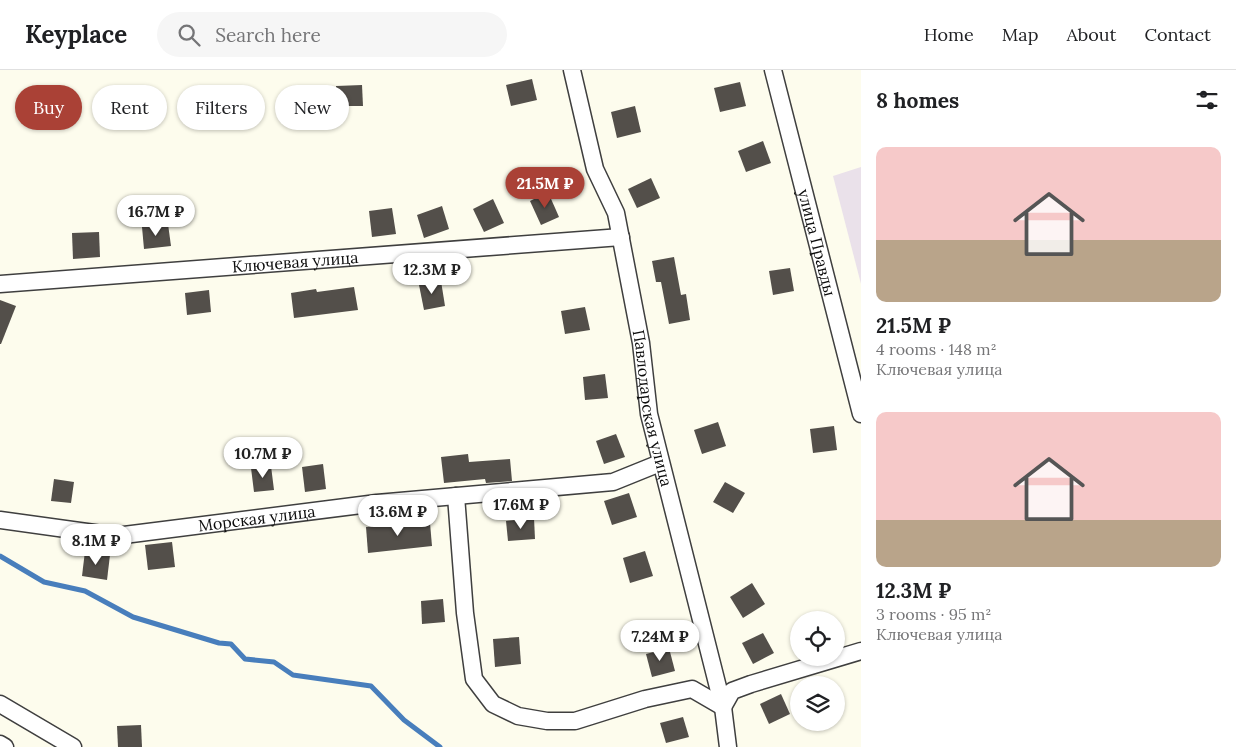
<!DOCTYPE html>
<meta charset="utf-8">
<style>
body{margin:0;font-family:Lora,serif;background:#f6f6f6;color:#202124;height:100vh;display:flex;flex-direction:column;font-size:19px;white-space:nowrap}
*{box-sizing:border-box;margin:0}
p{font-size:16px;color:#757577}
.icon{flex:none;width:28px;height:28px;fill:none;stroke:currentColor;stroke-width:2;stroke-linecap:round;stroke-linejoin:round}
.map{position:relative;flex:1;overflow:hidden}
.details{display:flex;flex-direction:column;background:#fff;width:375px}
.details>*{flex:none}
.banner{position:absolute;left:15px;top:15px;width:475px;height:45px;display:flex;gap:10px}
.tools{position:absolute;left:790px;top:541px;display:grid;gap:10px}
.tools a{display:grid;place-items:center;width:55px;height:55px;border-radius:50%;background:#fff;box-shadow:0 1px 4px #0004;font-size:25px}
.price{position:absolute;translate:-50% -42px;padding:0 11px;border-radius:18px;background:#fff;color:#222;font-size:16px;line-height:32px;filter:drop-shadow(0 1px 2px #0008)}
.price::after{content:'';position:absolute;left:50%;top:30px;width:15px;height:11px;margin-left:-8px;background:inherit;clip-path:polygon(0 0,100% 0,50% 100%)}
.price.current{background:#aa4136;color:#fff}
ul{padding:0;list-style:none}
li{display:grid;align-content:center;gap:10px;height:265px;padding:0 15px}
li span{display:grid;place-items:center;height:155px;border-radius:10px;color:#555}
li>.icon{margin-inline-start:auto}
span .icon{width:90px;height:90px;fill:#fffc;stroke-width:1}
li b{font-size:21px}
h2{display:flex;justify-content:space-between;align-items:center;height:60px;padding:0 15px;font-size:21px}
.chip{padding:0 18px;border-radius:22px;background:#fff;box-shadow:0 1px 4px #0004;font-size:18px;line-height:45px}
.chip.current{background:#aa4136;color:#fff}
header{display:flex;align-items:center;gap:30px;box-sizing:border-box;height:70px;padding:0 25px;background:#fff;border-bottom:1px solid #e0e0e0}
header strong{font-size:24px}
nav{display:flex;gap:28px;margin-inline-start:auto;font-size:18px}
.search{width:350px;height:45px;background:#f6f6f6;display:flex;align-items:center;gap:12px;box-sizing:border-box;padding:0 18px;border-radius:28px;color:#757577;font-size:19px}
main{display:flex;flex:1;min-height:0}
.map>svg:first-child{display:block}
.industrial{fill:#eae1ea}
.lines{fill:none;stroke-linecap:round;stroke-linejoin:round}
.stream{stroke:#487ebc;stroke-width:5}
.building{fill:#534f4a}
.minor-casing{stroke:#3f3f3f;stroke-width:19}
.minor{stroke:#fff;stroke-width:16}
.labels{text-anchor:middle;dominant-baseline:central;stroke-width:5;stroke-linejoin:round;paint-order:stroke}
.street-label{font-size:16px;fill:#0c0c0c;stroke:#fff}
</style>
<header>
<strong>Keyplace</strong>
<div class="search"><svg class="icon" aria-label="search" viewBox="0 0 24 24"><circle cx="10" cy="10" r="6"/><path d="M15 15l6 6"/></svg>Search here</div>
<nav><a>Home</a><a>Map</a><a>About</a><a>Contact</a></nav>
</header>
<main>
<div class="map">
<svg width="861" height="677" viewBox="0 0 861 677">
<rect width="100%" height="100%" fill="#fdfced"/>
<polygon class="industrial" points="861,97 861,214 833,106"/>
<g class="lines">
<polyline class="stream" points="0,486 44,512 85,521 133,547 219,573 231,574 245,589 274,592 293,605 371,616 404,650 440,677"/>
</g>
<g class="building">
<polygon points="532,9 537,30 511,36 506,15"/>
<polygon points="740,12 746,36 720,42 714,18"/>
<polygon points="362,15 363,36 336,36 336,16"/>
<polygon points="635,36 641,62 617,68 611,42"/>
<polygon points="763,71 771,93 746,102 738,81"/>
<polygon points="651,108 660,128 637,138 628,119"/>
<polygon points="548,122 559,147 541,155 530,131"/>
<polygon points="493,129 504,153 484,162 473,139"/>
<polygon points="442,136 449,159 424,168 417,145"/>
<polygon points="392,138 396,164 372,167 369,141"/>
<polygon points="168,154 171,176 144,179 142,157"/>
<polygon points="99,162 100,187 73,189 72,163"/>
<polygon points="674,187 681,225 686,224 690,250 669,254 661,212 656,212 652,191"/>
<polygon points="790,198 794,221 773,225 769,201"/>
<polygon points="441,211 445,236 424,240 419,215"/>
<polygon points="354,217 358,240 294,248 291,223 316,219 317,222"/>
<polygon points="209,220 211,242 187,245 185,223"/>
<polygon points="0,230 16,236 1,274 0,274"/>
<polygon points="585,237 590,260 565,264 561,241"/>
<polygon points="605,304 608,328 585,330 583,307"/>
<polygon points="718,352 726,376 702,384 694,360"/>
<polygon points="834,356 837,380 813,383 810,359"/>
<polygon points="616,364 625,387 604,394 596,371"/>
<polygon points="468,384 469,392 510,389 512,411 486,413 485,409 444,413 441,387"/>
<polygon points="323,394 326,419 305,422 302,397"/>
<polygon points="271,396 274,420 254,422 251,398"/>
<polygon points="54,409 74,412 71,433 51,431"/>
<polygon points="725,412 745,423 733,443 713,432"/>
<polygon points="629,423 637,447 612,455 604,431"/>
<polygon points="534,448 535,469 508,471 506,451"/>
<polygon points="430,453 432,476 368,483 366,457"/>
<polygon points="172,472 175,497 148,500 145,475"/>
<polygon points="85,481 110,485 107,510 82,506"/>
<polygon points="645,481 653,506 630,513 623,488"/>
<polygon points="752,513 765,534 743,548 730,527"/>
<polygon points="443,529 445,552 422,554 421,531"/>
<polygon points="763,563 774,583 753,594 742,573"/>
<polygon points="519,567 521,594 495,597 493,569"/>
<polygon points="669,578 675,601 652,607 646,584"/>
<polygon points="781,624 790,644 769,654 760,634"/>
<polygon points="683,647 689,667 666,673 660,653"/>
<polygon points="141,655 142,677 118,677 117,656"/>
</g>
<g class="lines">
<g class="minor-casing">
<g id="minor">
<path id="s1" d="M 572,0 L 595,99 L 616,143 L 641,273 L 649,344 L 723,637 L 728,677"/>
<path id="s2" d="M 773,0 L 861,344"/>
<path id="s3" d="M 0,214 L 621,167"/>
<polyline points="456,426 465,543 474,609 493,634 518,646 547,651 575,651 645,629 692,619 723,637 732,621 751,614 861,581"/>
<path id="s4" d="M 0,450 L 116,466 L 377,433 L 613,412 L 660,393"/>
<polyline points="0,634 73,677"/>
<polyline points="0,674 5,677"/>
</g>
</g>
<use href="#minor" class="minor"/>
</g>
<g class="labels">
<g class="street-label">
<text stroke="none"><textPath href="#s2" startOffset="178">улица Правды</textPath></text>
<text stroke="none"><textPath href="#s3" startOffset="296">Ключевая улица</textPath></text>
<text stroke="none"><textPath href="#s1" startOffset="349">Павлодарская улица</textPath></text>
<text stroke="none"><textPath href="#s4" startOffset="259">Морская улица</textPath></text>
</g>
</g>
</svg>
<div class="tools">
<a><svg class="icon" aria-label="locate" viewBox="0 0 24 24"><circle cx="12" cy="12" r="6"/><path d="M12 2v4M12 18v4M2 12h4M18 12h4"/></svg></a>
<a><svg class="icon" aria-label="layers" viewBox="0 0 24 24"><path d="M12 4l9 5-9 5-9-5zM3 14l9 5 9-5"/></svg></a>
</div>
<b class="price current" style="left:545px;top:139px">21.5M ₽</b>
<b class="price" style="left:156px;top:167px">16.7M ₽</b>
<b class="price" style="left:432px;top:225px">12.3M ₽</b>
<b class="price" style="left:263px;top:409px">10.7M ₽</b>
<b class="price" style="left:521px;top:460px">17.6M ₽</b>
<b class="price" style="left:398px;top:467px">13.6M ₽</b>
<b class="price" style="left:96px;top:496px">8.1M ₽</b>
<b class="price" style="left:660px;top:592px">7.24M ₽</b>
<div class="banner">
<a class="chip current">Buy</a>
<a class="chip">Rent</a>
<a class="chip">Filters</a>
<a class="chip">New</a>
</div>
</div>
<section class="details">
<h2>8 homes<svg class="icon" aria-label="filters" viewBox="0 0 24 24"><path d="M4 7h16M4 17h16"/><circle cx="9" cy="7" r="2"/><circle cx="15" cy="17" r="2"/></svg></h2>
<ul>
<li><span style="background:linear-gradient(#f6c9c9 60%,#b9a48a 0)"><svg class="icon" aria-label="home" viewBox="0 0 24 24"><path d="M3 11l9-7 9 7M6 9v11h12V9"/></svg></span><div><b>21.5M ₽</b><p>4 rooms · 148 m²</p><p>Ключевая улица</p></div></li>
<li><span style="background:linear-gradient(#f6c9c9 70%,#b9a48a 0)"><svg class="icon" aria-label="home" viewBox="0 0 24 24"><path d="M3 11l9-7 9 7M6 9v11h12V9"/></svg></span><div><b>12.3M ₽</b><p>3 rooms · 95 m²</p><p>Ключевая улица</p></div></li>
</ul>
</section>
</main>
